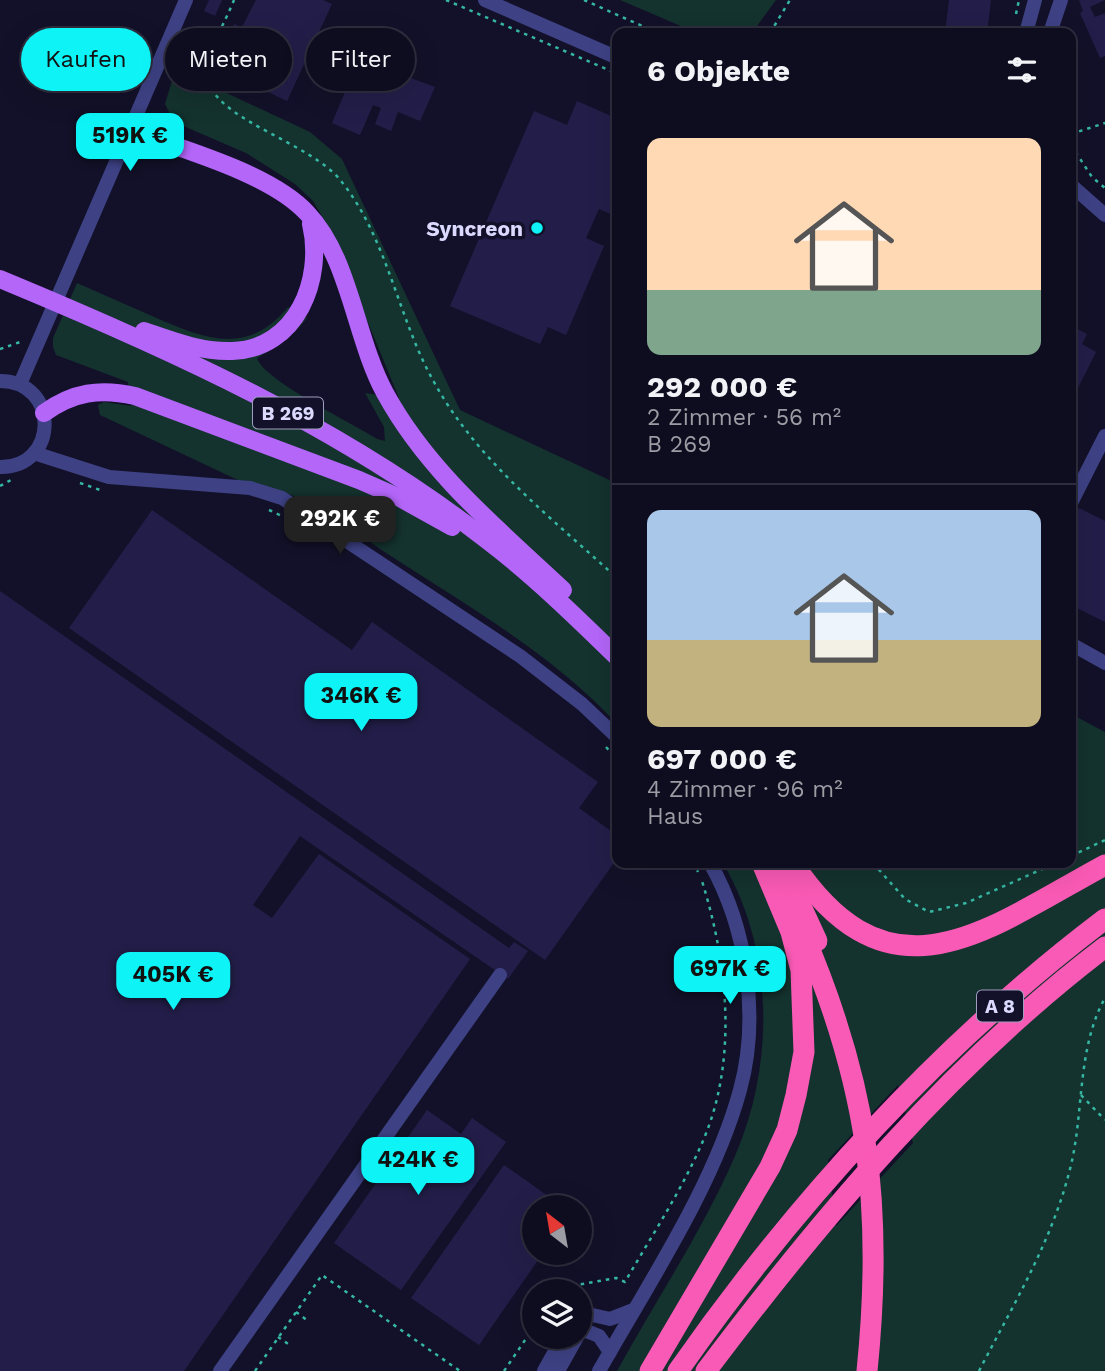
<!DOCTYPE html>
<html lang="de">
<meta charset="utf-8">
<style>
body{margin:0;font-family:"Work Sans",sans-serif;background:#1c1b2c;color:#f1f3f6;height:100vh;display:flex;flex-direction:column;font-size:26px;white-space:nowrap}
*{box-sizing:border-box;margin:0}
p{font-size:23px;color:#9b9ca4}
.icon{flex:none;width:38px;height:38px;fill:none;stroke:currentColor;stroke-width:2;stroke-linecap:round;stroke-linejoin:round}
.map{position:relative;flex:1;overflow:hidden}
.panel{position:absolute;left:612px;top:28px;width:464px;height:840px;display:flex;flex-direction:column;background:#0e0d1f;border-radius:14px;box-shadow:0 7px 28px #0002,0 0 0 2px #2e2d3d}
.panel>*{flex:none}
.guide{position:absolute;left:21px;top:28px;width:486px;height:63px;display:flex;gap:14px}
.needle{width:46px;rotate:329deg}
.buttons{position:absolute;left:522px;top:1195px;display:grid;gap:14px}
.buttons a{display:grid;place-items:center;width:70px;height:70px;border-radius:50%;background:#0e0d1f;box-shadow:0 7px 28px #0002,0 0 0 2px #2e2d3d;font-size:35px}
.price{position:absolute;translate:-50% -60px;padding:0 16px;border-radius:14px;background:#0ef4f6;color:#111;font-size:23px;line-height:46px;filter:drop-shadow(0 2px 4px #0008)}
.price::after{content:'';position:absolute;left:50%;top:42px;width:21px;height:16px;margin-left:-10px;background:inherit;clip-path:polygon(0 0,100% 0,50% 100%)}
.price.on{background:#222;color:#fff}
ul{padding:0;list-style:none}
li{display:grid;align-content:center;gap:14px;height:371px;padding:0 35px}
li+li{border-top:2px solid #2e2d3d}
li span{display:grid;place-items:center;height:217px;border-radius:14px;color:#555}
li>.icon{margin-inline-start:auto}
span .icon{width:126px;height:126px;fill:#fffc;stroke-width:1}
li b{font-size:30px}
h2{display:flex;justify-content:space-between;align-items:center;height:84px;padding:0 35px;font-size:30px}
.pill{padding:0 24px;border-radius:32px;background:#0e0d1f;box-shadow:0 7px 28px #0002,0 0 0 2px #2e2d3d;font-size:24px;line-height:63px}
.pill.on{background:#0ef4f6;color:#111}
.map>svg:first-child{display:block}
.green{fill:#14322e;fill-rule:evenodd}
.building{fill:#231e49}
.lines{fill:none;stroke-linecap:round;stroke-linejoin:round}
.path{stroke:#35b7a3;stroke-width:2.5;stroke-dasharray:3.5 5;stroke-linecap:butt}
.minor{stroke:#3e4285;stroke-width:14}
.major{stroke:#b466f9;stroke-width:18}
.highway{stroke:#f95ab5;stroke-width:21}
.poi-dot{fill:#0ef4f6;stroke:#131129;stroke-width:2.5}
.labels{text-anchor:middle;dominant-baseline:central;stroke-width:7;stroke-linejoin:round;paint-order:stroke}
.shield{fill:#131129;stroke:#9f9ebe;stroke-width:2}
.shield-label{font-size:19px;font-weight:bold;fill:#dbdafe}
.poi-label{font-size:21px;font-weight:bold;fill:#dbdafe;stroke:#131129;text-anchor:end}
</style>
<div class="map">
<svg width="1105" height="1371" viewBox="0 0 1105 1371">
<rect width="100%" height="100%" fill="#131129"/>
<g class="green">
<polygon points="620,0 776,0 752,33 697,33"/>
<path d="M 203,29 L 213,37 L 205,60 L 214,69 L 220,90 L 310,132 L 342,159 L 460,410 L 618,484 L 618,725 C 557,658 473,609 397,560 C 350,530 300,487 242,482 L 100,415 L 98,405 L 104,402 L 131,406 L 128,382 L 56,355 L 53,347 L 53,338 L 77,283 C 102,294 127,305 152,316 C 203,338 246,358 288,307 L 307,318 C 293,336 277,347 257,358 C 263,380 354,424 377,439 L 385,441 L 384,427 L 365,393 L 399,398 L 329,228 L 313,201 L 295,184 L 246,153 L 174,122 L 165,104 L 185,38 Z"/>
<path d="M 1071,714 L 1105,732 L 1105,1371 L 617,1371 C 656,1300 703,1230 735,1156 C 775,1064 774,950 723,863 L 1071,863 ZM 898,1085 L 913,1143 L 836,1226 L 828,1160 Z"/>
</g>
<g class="building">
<polygon points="209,0 222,0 215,16 204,11"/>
<polygon points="256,0 323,0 332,4 287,101 224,71 234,51 224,47 234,24 242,27"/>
<polygon points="949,0 991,0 987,33 945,33"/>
<polygon points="1079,0 1105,0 1090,7 1095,17 1105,13 1105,56 1100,58 1080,13 1083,11"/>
<polygon points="359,59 435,87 420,121 398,112 391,131 375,124 381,108 373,105 360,135 332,123"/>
<polygon points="577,101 618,119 618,217 599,209 586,238 604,246 566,335 548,327 540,344 450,306 534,111 567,125"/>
<polygon points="1071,326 1087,334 1082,344 1096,352 1071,402"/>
<polygon points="1079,508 1105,521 1105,622 1071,605 1071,525"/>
<polygon points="152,510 352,650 372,622 598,782 579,808 618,836 618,857 545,960 69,628"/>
<polygon points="0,591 509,948 514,942 528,951 508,979 300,836 253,905 272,918 319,854 470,959 184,1371 0,1371"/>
<polygon points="427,1110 461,1134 472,1118 506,1142 401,1290 334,1243"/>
<polygon points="504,1165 565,1208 534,1208 534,1253 543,1253 479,1345 411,1298"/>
</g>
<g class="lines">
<g class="path">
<path d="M 234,0 C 225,23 201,61 210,85 C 224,122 312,144 341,181 C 388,239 398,319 434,382 C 477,461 553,519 618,579"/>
<polyline points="446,0 618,74"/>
<polyline points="584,0 658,33"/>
<polyline points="1016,14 1019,0"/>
<polyline points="770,33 790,0"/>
<polyline points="1071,134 1105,123"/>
<polyline points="1071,145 1092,177 1105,188"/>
<polyline points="0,349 23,341"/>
<polyline points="80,483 103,491"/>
<polyline points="0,486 11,480"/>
<polyline points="269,510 282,516"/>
<polyline points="606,747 618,760"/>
<polyline points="1071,856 1105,840"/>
<polyline points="693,863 698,872"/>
<polyline points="873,863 905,899 929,912 966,903 1056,863"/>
<polyline points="1081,1095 1105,1120"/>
<path d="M 558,1292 L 560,1288 L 616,1278 L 625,1282 C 652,1235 684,1187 705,1136 C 738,1055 727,959 701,878"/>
<polyline points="296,1312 308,1321"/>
<polyline points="278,1337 291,1346"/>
<polyline points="255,1371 322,1275 460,1371"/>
<polyline points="504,1371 534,1327"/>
<path d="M 979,1371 C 1014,1303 1053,1240 1071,1165 C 1084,1111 1077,1048 1105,998"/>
</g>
<g class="minor">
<polyline points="485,0 618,58"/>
<polyline points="1026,33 1035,0"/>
<polyline points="1050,33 1061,0"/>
<polyline points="1071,185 1105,215"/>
<path d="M 0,381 C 60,381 59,468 0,467"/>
<polyline points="20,384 186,0"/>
<polyline points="34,453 109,477 250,488 282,498 520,656 582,704 618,738"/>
<polyline points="1071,503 1105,436"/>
<polyline points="1071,644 1105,663"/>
<polyline points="579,1312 610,1319 633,1310"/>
<polyline points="579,1334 584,1330 599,1336 610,1352"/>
<polyline points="220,1371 500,975"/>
<polyline points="544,1371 563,1337"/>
<polyline points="558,1371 577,1337"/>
<path d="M 599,1371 C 648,1284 714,1186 740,1090 C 760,1017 747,928 710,863"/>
</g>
<g class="major">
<path d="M 129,130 C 181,149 270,173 307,213 C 350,258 355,338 385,393 C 428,472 498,529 563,590"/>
<path d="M 0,279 C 169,349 343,427 488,541 C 534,576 576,617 618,658"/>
<path d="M 144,331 C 173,341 201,352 232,351 C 297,349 324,279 311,224"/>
<path d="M 44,413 C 73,392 100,388 135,396 L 359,480 L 400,498 L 452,527"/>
</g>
<g class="highway">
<polyline points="781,863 817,941"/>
<path d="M 794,865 C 892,1010 988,928 1105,865"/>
<path d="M 802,931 C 868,1084 884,1205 867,1371"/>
<polyline points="650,1371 770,1167 787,1130 796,1095 804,1052 801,970 791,932 762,863"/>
<path d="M 678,1371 C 796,1202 941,1043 1105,919"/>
<path d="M 706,1371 C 823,1216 950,1065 1105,947"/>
</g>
</g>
<circle class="poi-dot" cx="537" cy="228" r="7"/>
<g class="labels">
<g class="shield">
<rect x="253" y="397.5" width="70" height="31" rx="5"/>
<rect x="977" y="990.5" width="46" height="31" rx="5"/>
</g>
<g class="shield-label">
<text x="288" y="413">B 269</text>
<text x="1000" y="1006">A 8</text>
</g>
<g class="poi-label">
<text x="523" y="228">Syncreon</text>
</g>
</g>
</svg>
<div class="buttons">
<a><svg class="needle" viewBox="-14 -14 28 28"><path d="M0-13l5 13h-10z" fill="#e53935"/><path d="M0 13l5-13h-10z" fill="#9b9ca4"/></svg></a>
<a><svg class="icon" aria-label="layers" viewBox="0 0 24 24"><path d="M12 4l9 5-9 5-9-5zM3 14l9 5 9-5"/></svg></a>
</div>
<b class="price" style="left:130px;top:173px">519K €</b>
<b class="price on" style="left:340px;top:556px">292K €</b>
<b class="price" style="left:361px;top:733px">346K €</b>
<b class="price" style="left:730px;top:1006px">697K €</b>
<b class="price" style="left:173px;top:1012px">405K €</b>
<b class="price" style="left:418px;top:1197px">424K €</b>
<div class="guide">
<a class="pill on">Kaufen</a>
<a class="pill">Mieten</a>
<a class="pill">Filter</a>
</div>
<section class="panel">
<h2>6 Objekte<svg class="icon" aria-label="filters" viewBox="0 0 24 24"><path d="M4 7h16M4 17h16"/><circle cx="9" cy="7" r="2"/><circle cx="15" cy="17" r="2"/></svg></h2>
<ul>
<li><span style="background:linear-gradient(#ffd9b3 70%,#7fa58c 0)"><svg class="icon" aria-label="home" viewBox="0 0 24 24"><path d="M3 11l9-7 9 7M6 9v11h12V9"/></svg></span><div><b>292 000 €</b><p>2 Zimmer · 56 m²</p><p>B 269</p></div></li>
<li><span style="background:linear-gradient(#a9c7e8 60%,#c2b280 0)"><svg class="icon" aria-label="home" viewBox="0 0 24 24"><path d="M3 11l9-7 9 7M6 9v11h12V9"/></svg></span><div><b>697 000 €</b><p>4 Zimmer · 96 m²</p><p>Haus</p></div></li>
</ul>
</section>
</div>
